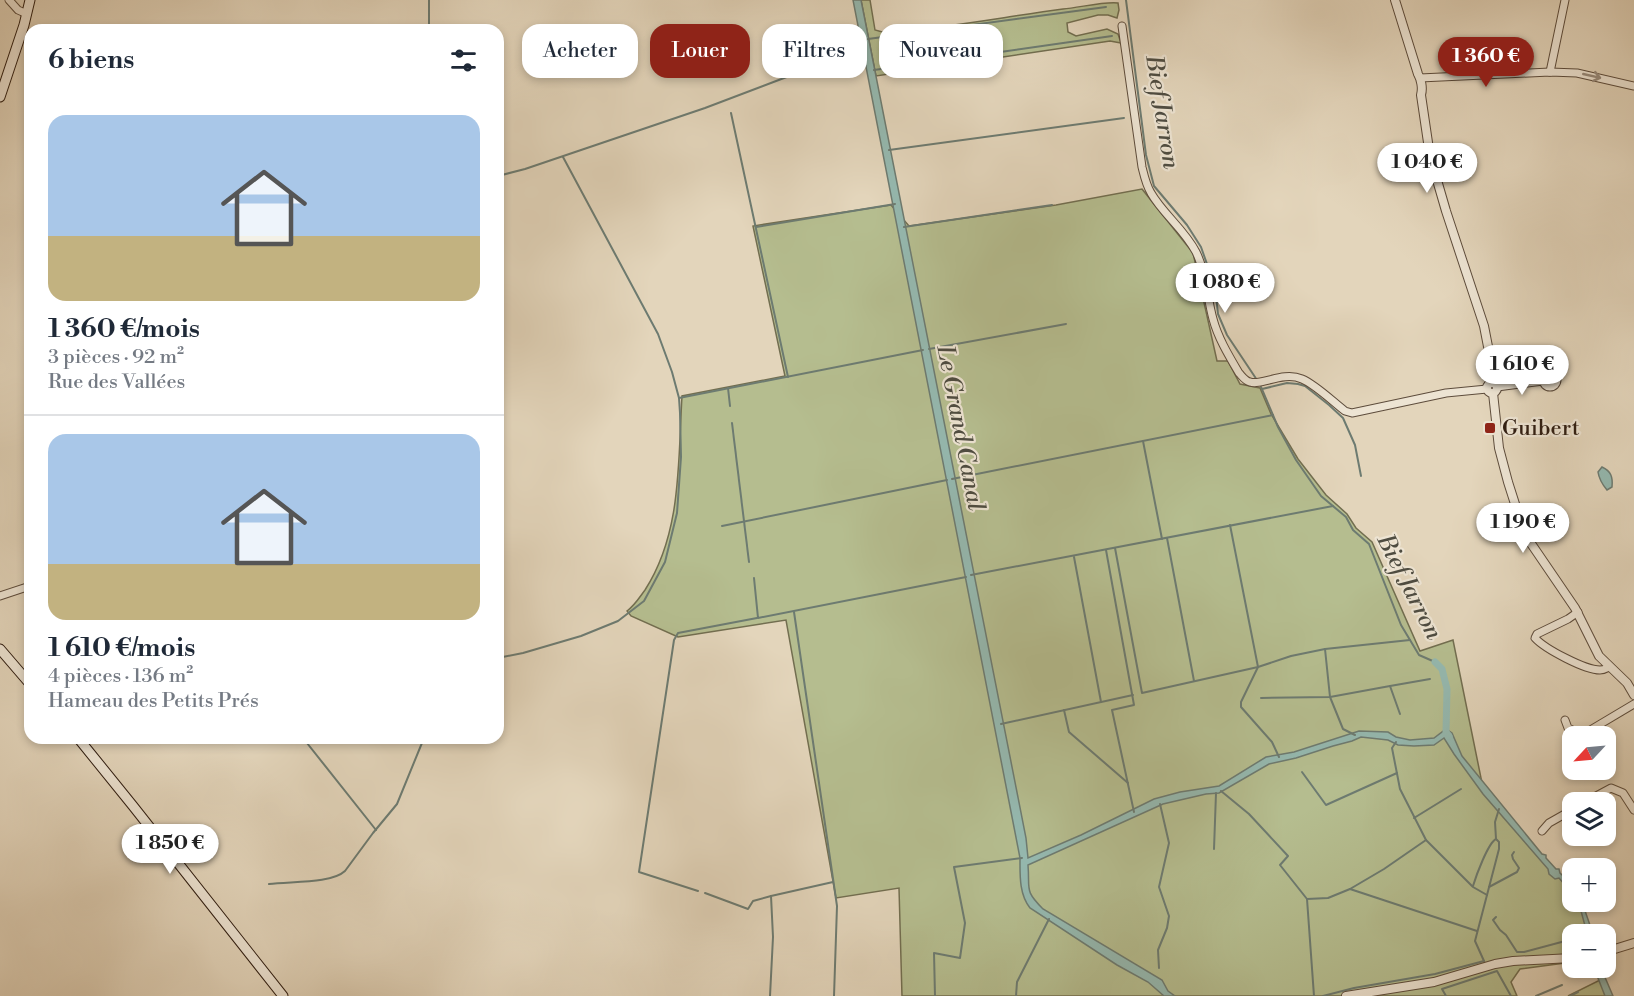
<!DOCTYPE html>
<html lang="fr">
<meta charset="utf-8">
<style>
body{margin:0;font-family:"Libre Bodoni",serif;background:#f6f6f7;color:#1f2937;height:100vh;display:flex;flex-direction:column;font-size:22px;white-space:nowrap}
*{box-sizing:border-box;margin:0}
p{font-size:20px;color:#747a83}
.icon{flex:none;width:33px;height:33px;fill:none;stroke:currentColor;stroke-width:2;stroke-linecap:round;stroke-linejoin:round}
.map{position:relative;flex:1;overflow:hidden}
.details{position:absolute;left:24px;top:24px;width:480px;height:720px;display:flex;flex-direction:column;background:#fff;border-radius:18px;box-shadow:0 3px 9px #0003}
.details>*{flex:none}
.guide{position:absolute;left:522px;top:24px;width:570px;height:54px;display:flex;gap:12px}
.needle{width:39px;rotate:244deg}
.controls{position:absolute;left:1562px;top:726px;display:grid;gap:12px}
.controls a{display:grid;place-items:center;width:54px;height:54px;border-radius:12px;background:#fff;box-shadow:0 3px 9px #0003;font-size:30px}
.price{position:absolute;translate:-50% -51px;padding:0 14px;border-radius:21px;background:#fff;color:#222;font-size:20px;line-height:39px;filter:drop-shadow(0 2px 3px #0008)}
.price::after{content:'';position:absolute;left:50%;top:36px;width:18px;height:14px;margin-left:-9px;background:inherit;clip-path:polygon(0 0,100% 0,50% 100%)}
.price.active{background:#8f2418;color:#fff}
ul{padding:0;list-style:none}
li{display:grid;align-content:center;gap:12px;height:318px;padding:0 24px}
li+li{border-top:2px solid #e0e1e3}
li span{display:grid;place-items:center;height:186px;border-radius:18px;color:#555}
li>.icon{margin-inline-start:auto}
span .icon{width:108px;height:108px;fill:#fffc;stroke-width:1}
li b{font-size:26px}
h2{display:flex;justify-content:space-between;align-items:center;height:72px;padding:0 24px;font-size:26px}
.chip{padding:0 21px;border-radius:18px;background:#fff;box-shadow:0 3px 9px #0003;font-size:21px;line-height:54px}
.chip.active{background:#8f2418;color:#fff}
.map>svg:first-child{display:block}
.green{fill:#b5bd8f;stroke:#726e50;stroke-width:1.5}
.water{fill:#95b9b0;stroke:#6d7b71;stroke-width:1.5}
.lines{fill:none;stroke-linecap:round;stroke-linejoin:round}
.stream{stroke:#6d7b71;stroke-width:2}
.canal{stroke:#95b9b0;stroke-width:7}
.minor-casing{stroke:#5d4c3c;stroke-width:9}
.tertiary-casing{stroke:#5d4c3c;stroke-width:10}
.secondary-casing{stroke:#301e12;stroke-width:11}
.minor{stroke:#ede4d3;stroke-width:7}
.tertiary{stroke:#ede4d3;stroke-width:8}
.secondary{stroke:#ede4d3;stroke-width:9}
.oneway{stroke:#988b7c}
.poi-dot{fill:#8f2418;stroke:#ede4d3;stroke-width:2}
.labels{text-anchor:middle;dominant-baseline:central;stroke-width:4.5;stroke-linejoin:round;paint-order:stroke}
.poi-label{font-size:22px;fill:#301e12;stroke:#ede4d3;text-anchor:start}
.water-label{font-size:24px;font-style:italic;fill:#4e4c41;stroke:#ede4d3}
</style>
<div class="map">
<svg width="1634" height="996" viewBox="0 0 1634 996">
<rect width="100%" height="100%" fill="#e3d5bb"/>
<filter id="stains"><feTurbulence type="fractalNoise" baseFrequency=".00333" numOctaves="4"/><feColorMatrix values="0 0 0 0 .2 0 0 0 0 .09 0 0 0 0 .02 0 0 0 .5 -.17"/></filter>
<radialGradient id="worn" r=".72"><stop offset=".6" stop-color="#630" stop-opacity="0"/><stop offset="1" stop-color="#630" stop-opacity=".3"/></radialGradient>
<g class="green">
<path d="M 861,0 L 870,0 L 875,30 L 886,33 C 945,28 1004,17 1063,9 C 1078,8 1105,1 1118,3 L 1119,10 L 1117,18 L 1108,15 L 1098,15 L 1067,23 L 1068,32 L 1076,36 L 1107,29 L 1118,34 L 1121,43 L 1110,41 L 876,76 Z"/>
<path d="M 1142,189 L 1193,253 L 1217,361 L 1228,361 L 1240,384 L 1260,388 L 1271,414 L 1298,459 L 1326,495 L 1347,514 L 1356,528 L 1372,542 L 1420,651 L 1453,640 L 1482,783 L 1529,842 L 1572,887 L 1572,902 L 1579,902 L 1589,934 L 1572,934 L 1572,962 L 1520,969 L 1511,982 L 1517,996 L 902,996 L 899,888 L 836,898 L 786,620 L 678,637 L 631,616 L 627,611 C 635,605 639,598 645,590 C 682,533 678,461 682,396 L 785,376 L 753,226 L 891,205 L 909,226 L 1056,205 Z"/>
<polygon points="1600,980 1608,996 1568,996"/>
</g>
<g class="water">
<path d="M 853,0 L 861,0 L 1026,838 L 1028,858 L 1081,835 L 1154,799 L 1180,792 L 1219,786 L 1266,757 L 1294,752 L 1359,731 L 1388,732 L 1396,737 L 1410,740 L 1434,738 L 1446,729 L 1452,733 L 1462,756 L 1542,854 L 1546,855 L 1546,858 L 1556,869 L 1559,869 L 1560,873 L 1572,884 L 1572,893 L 1559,878 L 1555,879 L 1549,874 L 1548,869 L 1483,794 L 1454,754 L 1444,738 L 1434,745 L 1414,746 L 1398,745 L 1388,740 L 1361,737 L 1352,741 L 1333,746 L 1296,758 L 1269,764 L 1219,793 L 1206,794 L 1163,804 L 1028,865 C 1030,890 1024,890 1043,909 L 1162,980 L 1168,991 L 1175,996 L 1164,996 L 1148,982 L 1117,965 L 1030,908 C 1019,894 1020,875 1020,858 Z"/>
<path d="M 1602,467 C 1611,471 1613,477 1612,487 L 1607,490 C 1602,484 1599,479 1598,472 Z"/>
<polygon points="1577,902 1582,902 1593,934 1586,934 1587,933 1581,911"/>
<polygon points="1594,968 1601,968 1613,996 1605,996"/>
</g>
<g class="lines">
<g class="stream">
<polyline points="429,0 429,30"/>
<polyline points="1126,0 1146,155 1154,186 1187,225 1201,247 1215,287 1218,314 1227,335 1257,380"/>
<polyline points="868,39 1106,7"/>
<polyline points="874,70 1112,36"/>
<polyline points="731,113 788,377"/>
<polyline points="889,150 1124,118"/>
<polyline points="498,176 525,169 705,108 863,48"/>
<polyline points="756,227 895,204"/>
<polyline points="904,227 1052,205"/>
<polyline points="929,349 1066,324"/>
<polyline points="1261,387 1278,427 1296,460 1321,496 1346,517 1353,530 1369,544 1401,625 1419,655 1435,662"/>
<polyline points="728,388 730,406"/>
<polyline points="1262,389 1287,383 1298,384 1305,386 1329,405 1343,418 1355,445 1361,476"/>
<polyline points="679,398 923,350"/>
<polyline points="732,423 749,562"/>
<polyline points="1143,441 1162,539"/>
<polyline points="952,479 1273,415"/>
<polyline points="1230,525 1258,667 1241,702 1241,707 1272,742 1279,757"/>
<polyline points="722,526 947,480"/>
<polyline points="1167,538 1194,681"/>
<polyline points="1115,548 1142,693 1258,667 1291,656 1325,649 1410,640"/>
<polyline points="1106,550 1134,705 1112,710 1134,812"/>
<polyline points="1074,557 1101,702"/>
<polyline points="971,575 1333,506"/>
<polyline points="754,578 758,618 966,577"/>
<polyline points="794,612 837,906 834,996"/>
<polyline points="1325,649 1330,697 1343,729 1355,735"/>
<polyline points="498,658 523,653 581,636 618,621 644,601 665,562 677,513 681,457 680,413 679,398 672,372 658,334 563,157"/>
<polyline points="1390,686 1430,679"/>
<polyline points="1261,698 1330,697 1390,686 1400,714"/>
<polyline points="1064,710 1069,732 1128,783"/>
<polyline points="1001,724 1133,695"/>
<polyline points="303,738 376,830"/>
<polyline points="1396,742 1392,748 1400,789 1426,840 1473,887 1487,895"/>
<polyline points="1302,772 1326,805 1397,773"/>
<polyline points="1221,791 1249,814 1288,856 1280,865 1307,899 1314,996"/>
<polyline points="1414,818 1461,789"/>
<polyline points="1214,849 1216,793"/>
<path d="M 269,884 C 290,881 331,884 345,871 L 373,833 L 397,804 L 424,738"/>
<path d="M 1473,886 C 1476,876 1488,843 1496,839"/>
<polyline points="1489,887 1517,872 1519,868 1513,859 1512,855 1514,852"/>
<polyline points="1350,889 1384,869 1426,840"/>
<polyline points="698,891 639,872 674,640 678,633 757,618"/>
<polyline points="705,893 748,909 753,901 771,896"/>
<polyline points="1307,899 1328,898 1350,889 1477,931"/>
<polyline points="1496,917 1493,920 1500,930 1506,935 1517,952 1524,952 1569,940"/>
<polyline points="1484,961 1475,941 1499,849 1499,842 1496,839 1495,822 1499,809"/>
<polyline points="1159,968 1158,950 1167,928 1169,916 1159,887 1169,843 1160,804"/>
<polyline points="770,996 773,937 771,896 833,882"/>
<polyline points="935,996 934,953 960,958 965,923 954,867 1022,858"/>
<polyline points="1016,996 1017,982 1049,919"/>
<polyline points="1323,996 1354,988 1435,974 1484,961 1485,965"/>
<polyline points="1446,996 1442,989 1497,971 1511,996"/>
<polyline points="1536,996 1562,985"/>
<polyline points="1570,996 1578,992"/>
</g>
<polyline class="canal" points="1435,662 1442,669 1447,689 1446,732 1449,736"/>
<g class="minor-casing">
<g id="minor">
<polyline points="9,0 18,10 27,14"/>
<path d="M 1122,26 L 1142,167 C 1144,175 1146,185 1151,193 C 1163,214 1184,229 1196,252 C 1206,272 1207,297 1213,319 C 1218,338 1229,356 1239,373 C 1242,376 1245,381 1250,382 C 1261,386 1283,371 1302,379 C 1316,385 1332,401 1345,411 L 1352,413 L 1446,393 L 1487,389"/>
<polyline points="1550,72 1565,0"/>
<polyline points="1420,78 1550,72 1577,73 1634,86"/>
<circle cx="1550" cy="380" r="7"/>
<polyline points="1497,387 1543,381"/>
<polyline points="0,596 30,586"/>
<path d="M 1578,612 L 1568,619 L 1537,634 L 1535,638 C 1545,649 1585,670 1600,670 C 1604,670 1605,669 1609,667"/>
<polyline points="1565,720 1568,728 1582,735 1634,704"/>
<polyline points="1585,802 1611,788 1623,793 1634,810"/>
<polyline points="1542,831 1549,823 1572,810"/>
</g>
</g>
<g class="tertiary-casing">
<g id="tertiary">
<path d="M 1395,0 L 1418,74 C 1421,79 1423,88 1421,95 L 1430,156 L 1446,211 L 1484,326 L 1491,362 L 1492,383"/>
<circle cx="1492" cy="388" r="5"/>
<polyline points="1493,393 1499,448 1508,482 1523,529 1530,542 1575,608 1599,656 1627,683 1634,695"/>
<polyline points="1605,952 1634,943"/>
<polyline points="1346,996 1434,982 1495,964 1513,961 1572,958"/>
</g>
</g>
<g class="secondary-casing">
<g id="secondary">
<polyline points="0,97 24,25 30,0"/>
<polyline points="0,649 30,684"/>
<polyline points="78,738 133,806 283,996"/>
</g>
</g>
<use href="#minor" class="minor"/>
<use href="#tertiary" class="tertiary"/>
<use href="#secondary" class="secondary"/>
</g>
<defs><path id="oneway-shaft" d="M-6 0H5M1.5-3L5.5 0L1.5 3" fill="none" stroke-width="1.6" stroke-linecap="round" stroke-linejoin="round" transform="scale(1.5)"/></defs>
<use class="oneway" href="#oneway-shaft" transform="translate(1592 76) rotate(13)"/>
<rect class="poi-dot" x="1484" y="422" width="12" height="12" rx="3"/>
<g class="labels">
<g class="poi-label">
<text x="1502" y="428">Guibert</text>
</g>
<g class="water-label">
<text transform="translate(1162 112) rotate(81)">Bief Jarron</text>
<text transform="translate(960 428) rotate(79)">Le Grand Canal</text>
<text transform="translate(1409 587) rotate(63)">Bief Jarron</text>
</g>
</g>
<rect width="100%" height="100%" filter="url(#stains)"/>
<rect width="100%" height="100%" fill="url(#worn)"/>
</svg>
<div class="controls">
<a><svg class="needle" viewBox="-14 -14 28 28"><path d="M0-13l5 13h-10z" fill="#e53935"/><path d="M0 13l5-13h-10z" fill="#747a83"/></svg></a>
<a><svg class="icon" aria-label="layers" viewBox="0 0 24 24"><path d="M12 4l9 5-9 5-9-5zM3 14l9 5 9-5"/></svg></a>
<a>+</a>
<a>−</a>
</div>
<b class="price active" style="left:1486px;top:88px">1 360 €</b>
<b class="price" style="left:1427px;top:194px">1 040 €</b>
<b class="price" style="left:1225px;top:314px">1 080 €</b>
<b class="price" style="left:1522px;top:396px">1 610 €</b>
<b class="price" style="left:1523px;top:554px">1 190 €</b>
<b class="price" style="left:170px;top:875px">1 850 €</b>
<div class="guide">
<a class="chip">Acheter</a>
<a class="chip active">Louer</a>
<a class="chip">Filtres</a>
<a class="chip">Nouveau</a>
</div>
<section class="details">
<h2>6 biens<svg class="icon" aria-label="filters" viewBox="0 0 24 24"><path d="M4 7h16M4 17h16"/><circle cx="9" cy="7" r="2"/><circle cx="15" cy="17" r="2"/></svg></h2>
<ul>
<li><span style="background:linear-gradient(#a9c7e8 65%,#c2b280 0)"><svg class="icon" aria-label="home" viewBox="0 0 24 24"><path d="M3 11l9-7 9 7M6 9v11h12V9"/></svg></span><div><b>1 360 €/mois</b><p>3 pièces · 92 m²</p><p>Rue des Vallées</p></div></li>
<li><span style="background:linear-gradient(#a9c7e8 70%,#c2b280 0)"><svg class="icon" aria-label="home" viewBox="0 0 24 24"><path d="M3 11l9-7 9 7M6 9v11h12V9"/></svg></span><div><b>1 610 €/mois</b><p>4 pièces · 136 m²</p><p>Hameau des Petits Prés</p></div></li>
</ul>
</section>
</div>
